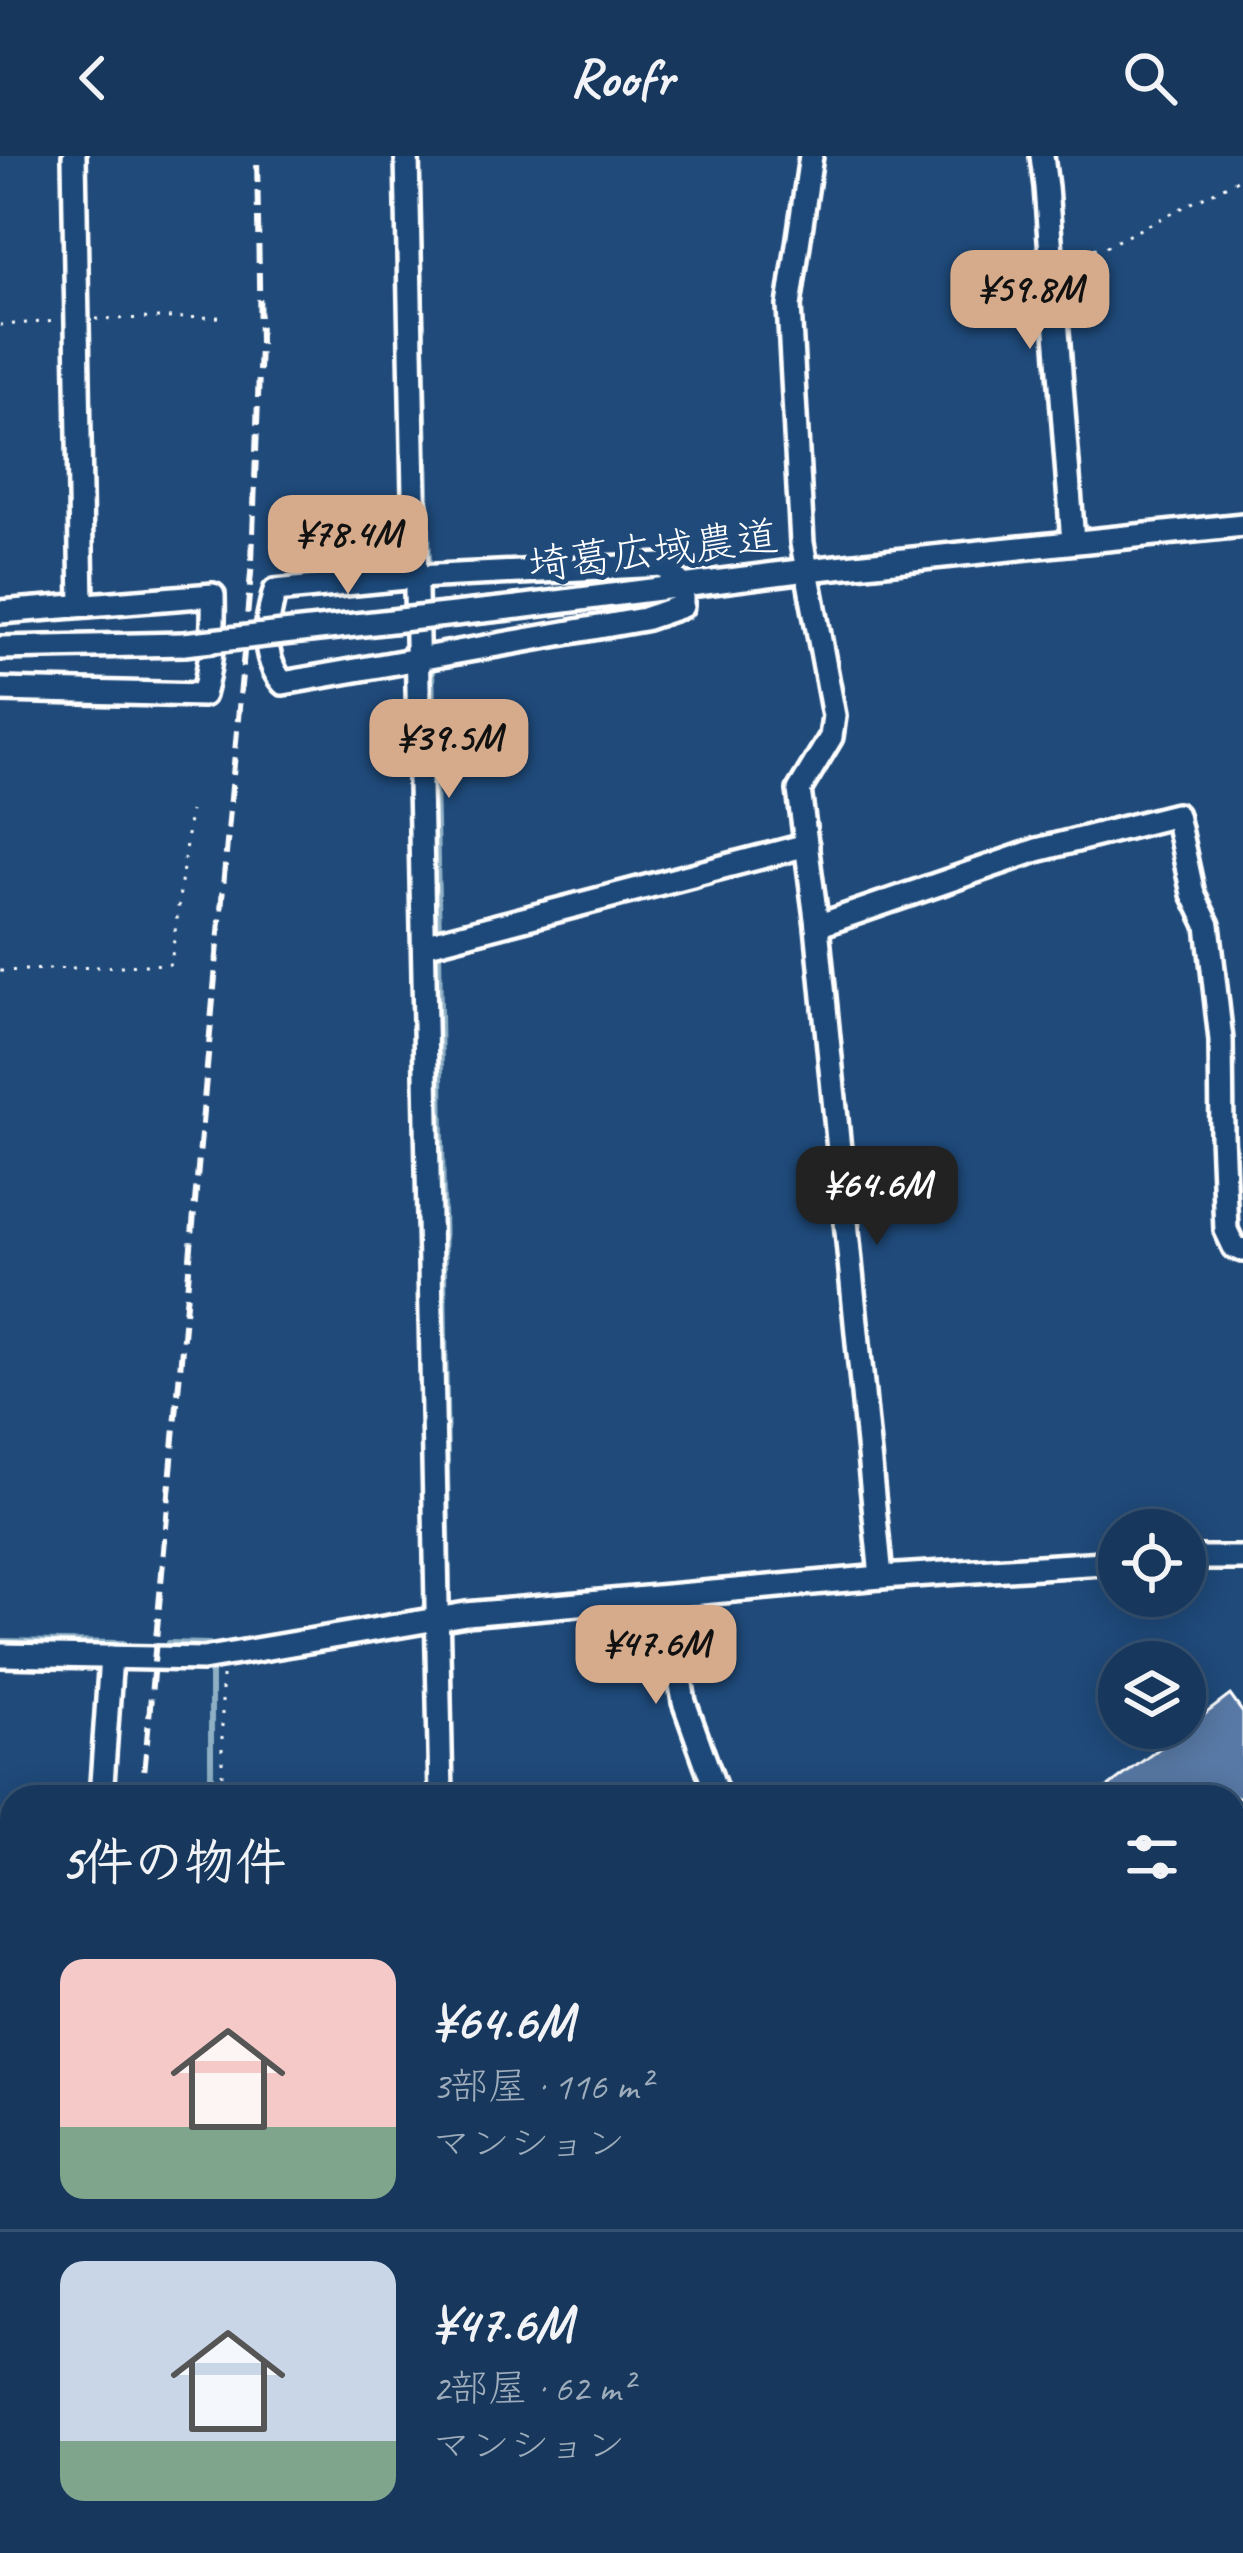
<!DOCTYPE html>
<html lang="ja">
<meta charset="utf-8">
<style>
body{margin:0;font-family:Caveat,"Klee One",sans-serif;background:#244365;color:#f1f3f6;height:100vh;display:flex;flex-direction:column;font-size:45px;white-space:nowrap}
*{box-sizing:border-box;margin:0}
p{font-size:39px;color:#9eacbb}
.icon{flex:none;width:66px;height:66px;fill:none;stroke:currentColor;stroke-width:2;stroke-linecap:round;stroke-linejoin:round}
.map{position:relative;flex:1;overflow:hidden}
.sheet{position:absolute;left:0px;top:1629px;width:1245px;height:768px;display:flex;flex-direction:column;background:#17385c;border-radius:36px 36px 0 0;box-shadow:0 6px 30px #0003,0 0 0 3px #365272}
.sheet>*{flex:none}
.buttons{position:absolute;left:1098px;top:1353px;display:grid;gap:24px}
.buttons a{display:grid;place-items:center;width:108px;height:108px;border-radius:50%;background:#17385c;box-shadow:0 6px 30px #0003,0 0 0 3px #365272;font-size:60px}
.price{position:absolute;translate:-50% -102px;padding:0 27px;border-radius:24px;background:#d6ab8b;color:#111;font-size:39px;line-height:78px;filter:drop-shadow(0 3px 6px #0008)}
.price::after{content:'';position:absolute;left:50%;top:72px;width:36px;height:27px;margin-left:-18px;background:inherit;clip-path:polygon(0 0,100% 0,50% 100%)}
.price.on{background:#222;color:#fff}
ul{padding:0;list-style:none}
li{display:flex;align-items:center;gap:36px;height:300px;padding:0 60px}
li+li{border-top:3px solid #365272}
li span{display:grid;place-items:center;flex:none;width:336px;height:240px;border-radius:24px;color:#555}
li>.icon{margin-inline-start:auto}
span .icon{width:144px;height:144px;fill:#fffc;stroke-width:1}
li b{font-size:51px}
h2{display:flex;justify-content:space-between;align-items:center;height:144px;padding:0 60px;font-size:51px}
header{display:flex;justify-content:space-between;align-items:center;height:156px;padding:0 60px;background:#17385c;font-size:54px;font-weight:600}
.map>svg:first-child{display:block}
.lines{fill:none;stroke-linecap:round;stroke-linejoin:round}
.stream{stroke:#8eafc4;stroke-width:6}
.building{fill:#5979a5;stroke:#fff;stroke-width:3}
.minor-casing{stroke:#fff;stroke-width:30}
.highway-casing{stroke:#fff;stroke-width:39}
.path{stroke:#fff;stroke-width:3;stroke-dasharray:3 9;stroke-linecap:butt}
.minor{stroke:#1f4a7a;stroke-width:21}
.highway{stroke:#6b7f7c;stroke-width:30}
.rail{stroke:#fff;stroke-width:6;stroke-dasharray:18 9;stroke-linecap:butt}
.minor-bridge-casing{stroke:#fff;stroke-width:30;stroke-linecap:butt}
.minor-bridge{stroke:#1f4a7a;stroke-width:21}
.labels{text-anchor:middle;dominant-baseline:central;stroke-width:10;stroke-linejoin:round;paint-order:stroke}
.street-label{font-size:42px;fill:#fff;stroke:#1f4a7a}
</style>
<header><svg class="icon" aria-label="back" viewBox="0 0 24 24"><path d="M15 5l-7 7 7 7"/></svg>Roofr<svg class="icon" aria-label="search" viewBox="0 0 24 24"><circle cx="10" cy="10" r="6"/><path d="M15 15l6 6"/></svg></header>
<div class="map">
<svg width="1243" height="2397" viewBox="0 0 1243 2397">
<rect width="100%" height="100%" fill="#1f4a7a"/>
<filter id="ink" filterUnits="userSpaceOnUse"><feTurbulence type="fractalNoise" baseFrequency=".00833" numOctaves="2"/><feDisplacementMap in="SourceGraphic" scale="24" xChannelSelector="R" yChannelSelector="G"/><feConvolveMatrix kernelMatrix="1 2 1 2 8 2 1 2 1" color-interpolation-filters="sRGB"/></filter>
<g filter="url(#ink)">
<g class="lines">
<g class="stream">
<polyline points="418,0 429,408"/>
<polyline points="432,513 439,780"/>
<polyline points="439,793 449,1434"/>
<polyline points="0,1485 123,1487"/>
<polyline points="168,1487 209,1488"/>
<polyline points="450,1496 452,1641"/>
<polyline points="211,1515 211,1641"/>
<polyline points="233,2385 237,2397"/>
<polyline points="462,2385 462,2397"/>
</g>
</g>
<polygon class="building" points="1230,1539 1243,1557 1243,1641 1095,1641"/>
<g class="lines">
<g class="minor-casing">
<g id="minor">
<polyline points="74,0 82,449"/>
<polyline points="407,0 441,1641"/>
<polyline points="811,0 789,150 802,387 834,560 831,581 799,634 817,770 881,1421"/>
<polyline points="1042,0 1046,31 1073,386"/>
<path d="M 663,409 L 682,429 L 682,450 L 644,463 L 283,527 C 260,500 266,466 275,435 L 416,421 Z"/>
<polyline points="518,451 807,414 1243,369"/>
<path d="M 0,456 L 213,439 C 214,474 212,506 203,539 L 0,534"/>
<polyline points="0,492 184,488"/>
<polyline points="817,770 1037,694 1176,659 1193,738 1208,769 1221,884 1222,979 1226,1074 1234,1091 1243,1094"/>
<polyline points="424,789 807,689"/>
<polyline points="1185,1402 1243,1402"/>
<polyline points="666,1441 684,1546 718,1641"/>
<polyline points="0,1499 203,1503 466,1458 881,1421 1119,1406"/>
<polyline points="101,1641 111,1501"/>
<polyline points="0,1892 12,1892"/>
<polyline points="1233,1921 1243,1894"/>
<polyline points="450,2385 450,2397"/>
<polyline points="1031,2385 1080,2397"/>
<polyline points="520,2397 547,2385"/>
<polyline points="1141,2397 1143,2385"/>
</g>
</g>
<g class="highway-casing">
<g id="highway">
<polyline points="0,1950 12,1951"/>
<polyline points="0,1980 12,1980"/>
<polyline points="1233,1987 1243,1988"/>
<polyline points="1233,2023 1243,2023"/>
</g>
</g>
<g class="path">
<polyline points="1070,96 1105,91 1243,21"/>
<polyline points="96,163 226,161"/>
<polyline points="0,169 57,165"/>
<polyline points="0,815 171,808 190,655"/>
<polyline points="222,1520 222,1641"/>
<polyline points="0,2030 12,2031"/>
<polyline points="245,2385 249,2397"/>
<polyline points="780,2397 783,2385"/>
</g>
<use href="#minor" class="minor"/>
<use href="#highway" class="highway"/>
<g class="rail">
<polyline points="142,1641 252,406 260,188 257,0"/>
<polyline points="74,2397 75,2385"/>
</g>
<g class="minor-bridge-casing">
<polyline id="minor-bridge" points="184,488 518,451"/>
</g>
<use href="#minor-bridge" class="minor-bridge"/>
</g>
</g>
<g class="labels">
<g class="street-label">
<text transform="translate(653 395) rotate(-7)">埼葛広域農道</text>
</g>
</g>
</svg>
<div class="buttons">
<a><svg class="icon" aria-label="locate" viewBox="0 0 24 24"><circle cx="12" cy="12" r="6"/><path d="M12 2v4M12 18v4M2 12h4M18 12h4"/></svg></a>
<a><svg class="icon" aria-label="layers" viewBox="0 0 24 24"><path d="M12 4l9 5-9 5-9-5zM3 14l9 5 9-5"/></svg></a>
</div>
<b class="price" style="left:1030px;top:196px">¥59.8M</b>
<b class="price" style="left:348px;top:441px">¥78.4M</b>
<b class="price" style="left:449px;top:645px">¥39.5M</b>
<b class="price on" style="left:877px;top:1092px">¥64.6M</b>
<b class="price" style="left:656px;top:1551px">¥47.6M</b>
<section class="sheet">
<h2>5件の物件<svg class="icon" aria-label="filters" viewBox="0 0 24 24"><path d="M4 7h16M4 17h16"/><circle cx="9" cy="7" r="2"/><circle cx="15" cy="17" r="2"/></svg></h2>
<ul>
<li><span style="background:linear-gradient(#f6c9c9 70%,#7fa58c 0)"><svg class="icon" aria-label="home" viewBox="0 0 24 24"><path d="M3 11l9-7 9 7M6 9v11h12V9"/></svg></span><div><b>¥64.6M</b><p>3部屋 · 116 m²</p><p>マンション</p></div></li>
<li><span style="background:linear-gradient(#c9d6e8 75%,#7fa58c 0)"><svg class="icon" aria-label="home" viewBox="0 0 24 24"><path d="M3 11l9-7 9 7M6 9v11h12V9"/></svg></span><div><b>¥47.6M</b><p>2部屋 · 62 m²</p><p>マンション</p></div></li>
</ul>
</section>
</div>
